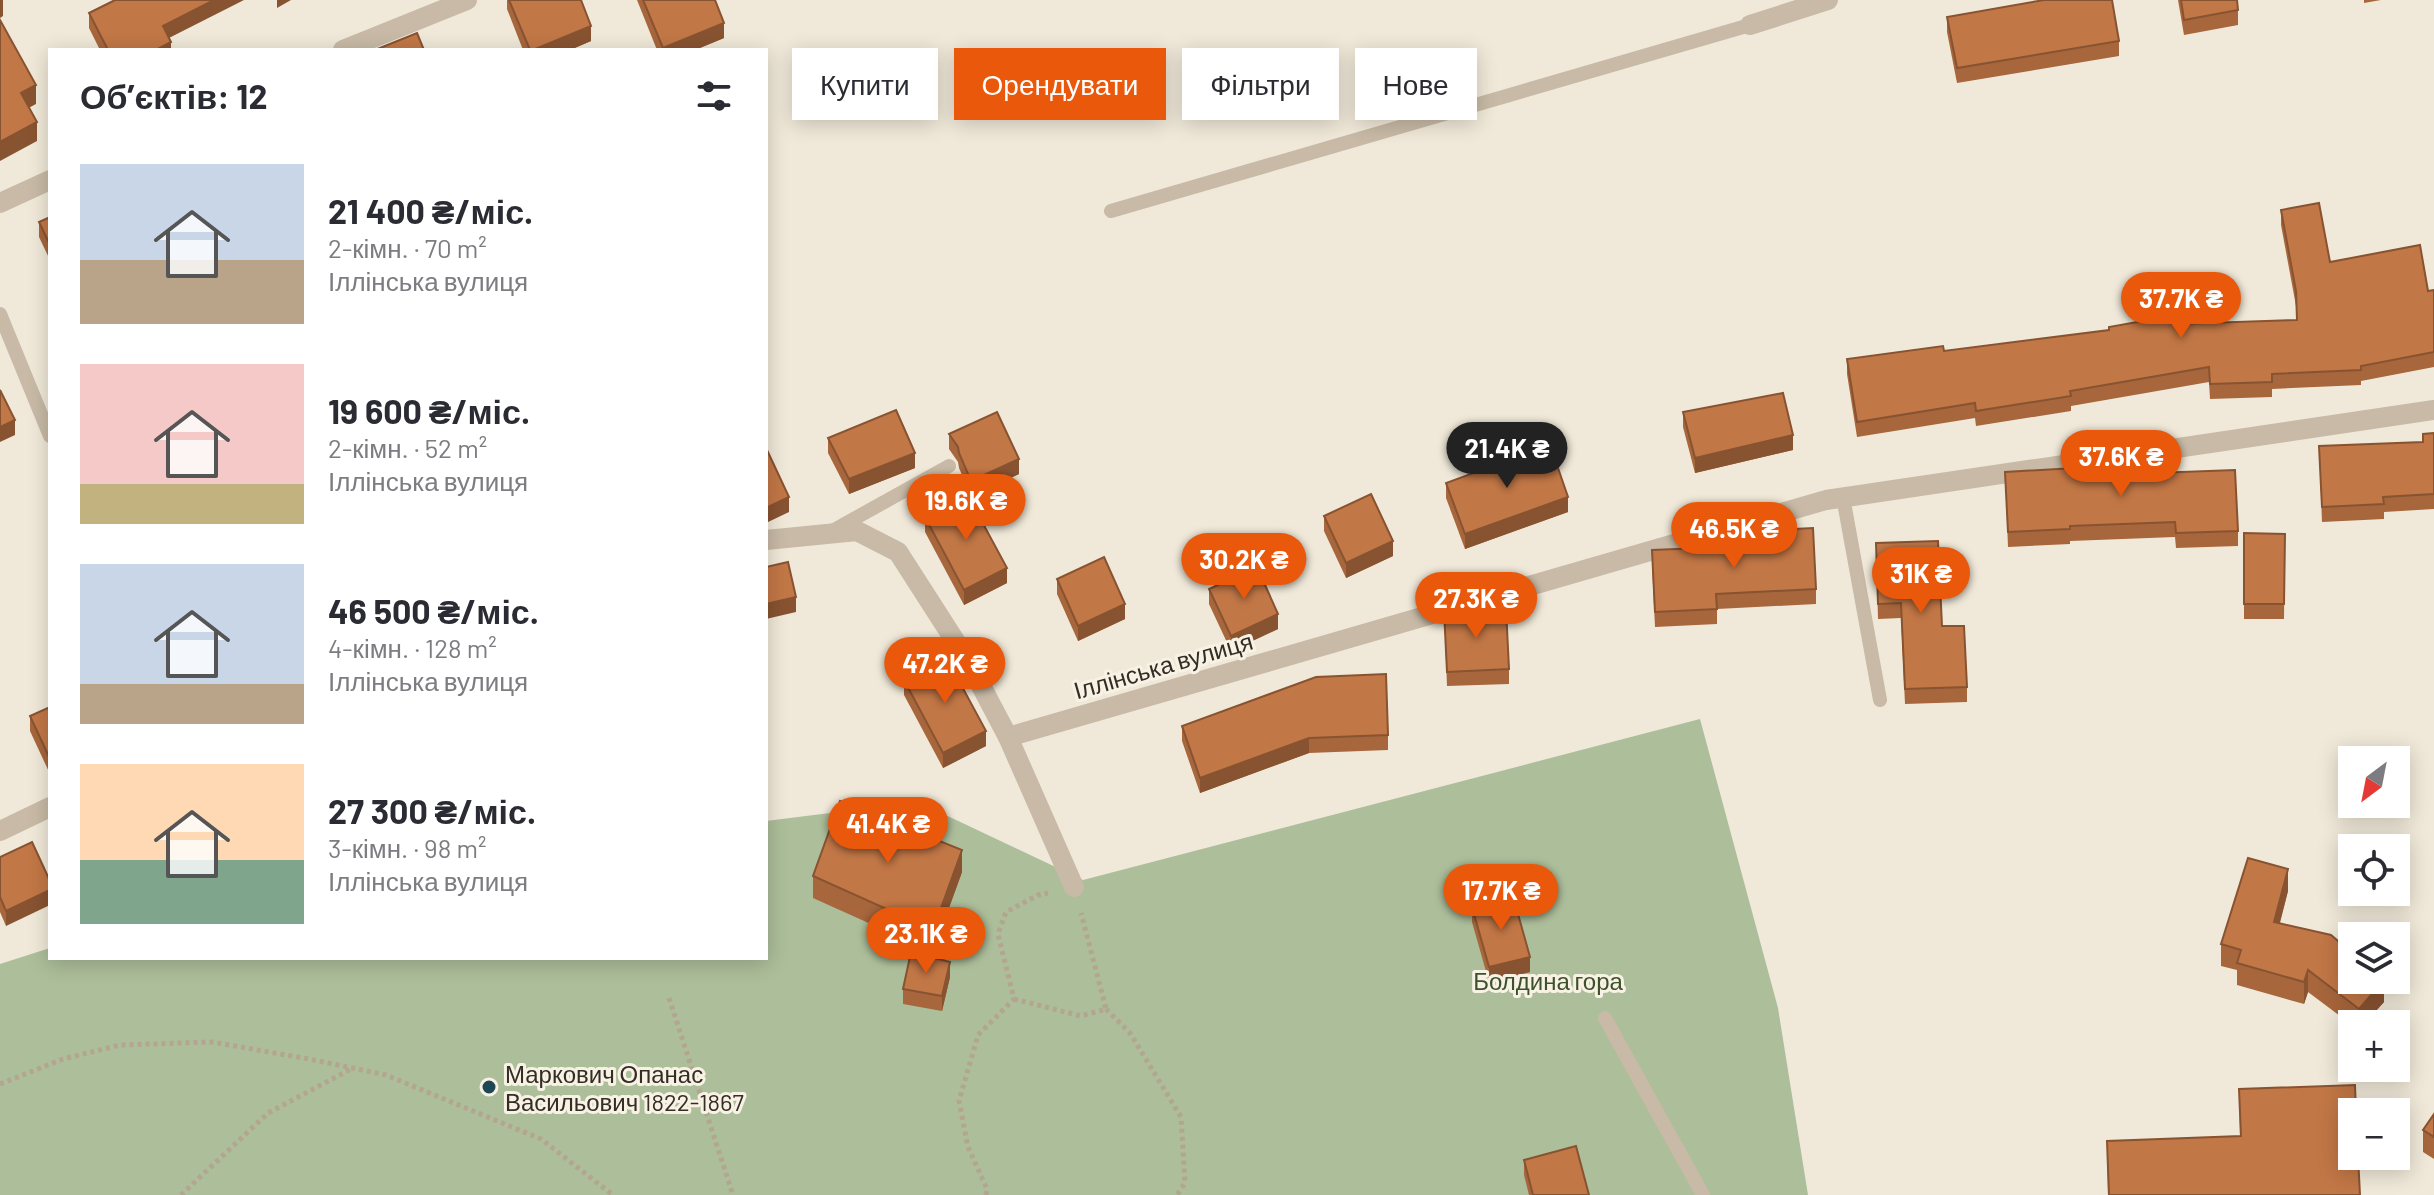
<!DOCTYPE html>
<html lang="uk">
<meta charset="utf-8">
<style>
body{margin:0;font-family:Barlow,sans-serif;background:#f7f7f7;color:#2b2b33;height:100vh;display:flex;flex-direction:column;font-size:30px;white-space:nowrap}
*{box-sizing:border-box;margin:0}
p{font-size:26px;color:#7c7c81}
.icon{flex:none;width:44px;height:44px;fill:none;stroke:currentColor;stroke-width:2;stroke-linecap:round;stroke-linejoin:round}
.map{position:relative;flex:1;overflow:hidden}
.panel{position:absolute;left:48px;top:48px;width:720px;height:912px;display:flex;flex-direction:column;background:#fff;border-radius:0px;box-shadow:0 4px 20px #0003}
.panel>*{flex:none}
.hud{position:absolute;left:792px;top:48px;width:760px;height:72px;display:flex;gap:16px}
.needle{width:52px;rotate:212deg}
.fabs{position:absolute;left:2338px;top:746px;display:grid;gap:16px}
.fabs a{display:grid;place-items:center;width:72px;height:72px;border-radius:0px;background:#fff;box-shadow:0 4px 20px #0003;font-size:40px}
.price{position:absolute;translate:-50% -68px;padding:0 18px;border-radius:28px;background:#ea580c;color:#fff;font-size:26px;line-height:52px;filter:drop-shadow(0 2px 4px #0008)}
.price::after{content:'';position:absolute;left:50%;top:48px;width:24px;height:18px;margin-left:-12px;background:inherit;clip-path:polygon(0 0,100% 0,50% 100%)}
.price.current{background:#222;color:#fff}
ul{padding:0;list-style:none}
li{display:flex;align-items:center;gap:24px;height:200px;padding:0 32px}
li span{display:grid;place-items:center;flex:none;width:224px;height:160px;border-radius:0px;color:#555}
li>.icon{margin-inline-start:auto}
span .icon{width:96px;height:96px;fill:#fffc;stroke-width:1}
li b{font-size:34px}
h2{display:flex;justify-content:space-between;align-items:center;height:96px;padding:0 32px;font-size:34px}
.chip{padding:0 28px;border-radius:0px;background:#fff;box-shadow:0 4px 20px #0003;font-size:28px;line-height:72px}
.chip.current{background:#ea580c;color:#fff}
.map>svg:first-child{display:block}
.green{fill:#adbe9a}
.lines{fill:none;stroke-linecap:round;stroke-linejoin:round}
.path{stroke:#b3a590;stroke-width:5;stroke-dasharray:4 4;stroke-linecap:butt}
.lane{stroke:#c8baa6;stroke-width:14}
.street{stroke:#c8baa6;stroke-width:20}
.wall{fill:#a7663c}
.shaded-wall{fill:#885331}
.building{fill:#c27746;stroke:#885331;stroke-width:2}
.poi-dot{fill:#1e4854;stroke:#f8f2e5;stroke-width:3}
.labels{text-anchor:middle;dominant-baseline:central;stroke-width:6;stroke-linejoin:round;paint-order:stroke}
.street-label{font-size:24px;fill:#342d26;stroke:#f8f2e5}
.park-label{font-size:24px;fill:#3d512b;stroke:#f8f2e5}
.poi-label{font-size:24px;fill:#342d26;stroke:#f8f2e5;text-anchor:start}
</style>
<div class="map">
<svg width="2434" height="1195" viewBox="0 0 2434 1195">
<rect width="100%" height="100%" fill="#f0e9d9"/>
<polygon class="green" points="1700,719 1778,1008 1808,1195 0,1195 0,964 50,948 50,958 766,958 766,821 918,802 1083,880"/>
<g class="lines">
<g class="path">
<polyline points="669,998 733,1195"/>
<polyline points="1014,999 1081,1016 1106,1009 1081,913"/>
<polyline points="1106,1009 1130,1033 1181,1117 1185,1183 1177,1195"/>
<polyline points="0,1084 63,1059 120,1045 212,1042 309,1059 386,1075 541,1139 613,1195"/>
<polyline points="181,1195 268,1113 353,1068"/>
<polyline points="986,1195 987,1189 968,1147 959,1101 978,1035 1014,999 998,934 1006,912 1038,895 1048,893"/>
</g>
<g class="lane">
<polyline points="1111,211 1750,25"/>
<polyline points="0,314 50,436"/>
<polyline points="1843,497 1880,700"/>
<polyline points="834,530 949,466"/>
<polyline points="1605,1018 1703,1195"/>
</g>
<g class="street">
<polyline points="1750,25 1828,0"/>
<polyline points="343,50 467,0"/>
<polyline points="0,203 50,180"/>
<polyline points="766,540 857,531 898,552 968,661 1008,737 1826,500 2434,410"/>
<polyline points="1008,737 1074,887"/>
<polyline points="0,831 50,807"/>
</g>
</g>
<g class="wall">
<polygon points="507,0 581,0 591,41 570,50 523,50 507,9"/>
<polygon points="637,0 715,0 724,38 695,50 657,50"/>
<polygon points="2178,0 2237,0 2238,10 2238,25 2184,35"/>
<polygon points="2364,0 2381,0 2364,3"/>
<polygon points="89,13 169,38 171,50 100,50 89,28"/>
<polygon points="1947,17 2119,41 2119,56 1957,83 1947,32"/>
<polygon points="2281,210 2330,262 2428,291 2434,290 2434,367 2361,381 2361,385 2272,389 2272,397 2210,399 2209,382 2071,406 2071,411 1976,426 1975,418 1857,437 1847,374 1847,359 1944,351 2177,324 2296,320 2296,306 2281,225"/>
<polygon points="50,217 50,260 39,237 39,222"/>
<polygon points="1683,412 1793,450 1695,473 1683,427"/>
<polygon points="2434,433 2434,509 2384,512 2384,519 2322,522 2319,446 2423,442"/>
<polygon points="949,434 1019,474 971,496 959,468 958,462 949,449"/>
<polygon points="828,438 915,468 849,494 828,453"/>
<polygon points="2005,472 2154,473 2238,531 2238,546 2176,548 2175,537 2070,541 2070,544 2008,547"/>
<polygon points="1446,483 1568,512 1465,549 1446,498"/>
<polygon points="1324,516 1393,556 1346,578 1324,531"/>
<polygon points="925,517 1007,583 964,605 925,532"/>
<polygon points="1751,531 1816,589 1816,604 1717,609 1717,624 1655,627 1652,565 1751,546"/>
<polygon points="2244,533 2285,534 2284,619 2244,619"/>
<polygon points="1876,543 1942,626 1967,687 1967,702 1905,704 1901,618 1878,619"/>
<polygon points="1057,579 1125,619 1078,641 1057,594"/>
<polygon points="1209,589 1278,629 1231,651 1209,604"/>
<polygon points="1444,610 1509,669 1509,684 1447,686"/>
<polygon points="904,680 986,746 943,768 904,695"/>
<polygon points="50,707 50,774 30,731 30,716"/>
<polygon points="1182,726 1388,735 1388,750 1309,753 1200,793 1182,741"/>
<polygon points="32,842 6,926 0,912 0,857"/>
<polygon points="962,872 933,952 813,898 813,876"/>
<polygon points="2288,891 2280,923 2384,1002 2364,1024 2352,1024 2352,1025 2308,992 2304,1004 2237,985 2237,970 2221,966 2221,944"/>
<polygon points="1472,907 1530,972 1489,982 1472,922"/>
<polygon points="950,977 942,1011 903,1004 903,989"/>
<polygon points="2239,1089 2360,1195 2108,1195 2107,1141 2240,1136"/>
<polygon points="2434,1114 2434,1159 2423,1152 2423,1130"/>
<polygon points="1524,1160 1589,1195 1529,1195 1524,1175"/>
</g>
<g class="shaded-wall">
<polygon points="0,0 3,0 3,16 0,18"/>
<polygon points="214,0 244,0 163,41 163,26"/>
<polygon points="277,0 291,0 277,8"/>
<polygon points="724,23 724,38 695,50 663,50 663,48"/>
<polygon points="591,26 591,41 570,50 533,50"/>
<polygon points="171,42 171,50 156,50"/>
<polygon points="36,85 36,104 21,112 21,93"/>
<polygon points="37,122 37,141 0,161 0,142"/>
<polygon points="15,420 15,435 0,442 0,427"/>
<polygon points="1793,435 1793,450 1695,473 1695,458"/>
<polygon points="915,453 915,468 849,494 849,479"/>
<polygon points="1019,459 1019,474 971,496 971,481"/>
<polygon points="789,497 789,512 766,523 766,508"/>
<polygon points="1568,497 1568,512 1465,549 1465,534"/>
<polygon points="1393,541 1393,556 1346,578 1346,563"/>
<polygon points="1007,568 1007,583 964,605 964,590"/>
<polygon points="796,597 796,612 766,619 766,604"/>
<polygon points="1125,604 1125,619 1078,641 1078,626"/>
<polygon points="1278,614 1278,629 1231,651 1231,636"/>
<polygon points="986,731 986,746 943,768 943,753"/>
<polygon points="1309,738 1309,753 1200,793 1200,778"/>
<polygon points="962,850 962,872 933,952 933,930"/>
<polygon points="2288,869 2288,891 2274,944 2274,922"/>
<polygon points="50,890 50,905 6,926 6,911"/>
<polygon points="1530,957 1530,972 1489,982 1489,967"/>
<polygon points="950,962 950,977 942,1011 942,996"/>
<polygon points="2308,970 2308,992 2304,1004 2304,982"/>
<polygon points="2384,980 2384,1002 2364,1024 2359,1024 2359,1009"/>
</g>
<g class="building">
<polygon points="115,0 214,0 163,26 171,42 156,50 108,50 89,13"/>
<polygon points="509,0 581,0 591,26 533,50 530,50"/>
<polygon points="643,0 715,0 724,23 663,48"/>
<polygon points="2044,0 2112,0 2119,41 1957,68 1947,17"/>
<polygon points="2181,0 2237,0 2238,10 2184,20"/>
<polygon points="0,20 36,85 21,93 37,122 0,142"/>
<polygon points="417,33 424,50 375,50"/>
<polygon points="2319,203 2330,262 2420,245 2428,291 2434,290 2434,352 2361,366 2361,370 2272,374 2272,382 2210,384 2209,367 2070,391 2071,396 1976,411 1975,403 1857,422 1847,359 1943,346 1944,351 2109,330 2109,327 2176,315 2177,324 2297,320 2296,291 2281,210"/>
<polygon points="50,217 50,245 39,222"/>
<polygon points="0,390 15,420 0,427"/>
<polygon points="1783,393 1793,435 1695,458 1683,412"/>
<polygon points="896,410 915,453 849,479 828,438"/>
<polygon points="997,412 1019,459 971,481 959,453 958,447 949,434"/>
<polygon points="2434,433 2434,494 2383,497 2384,504 2322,507 2319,446 2423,442 2423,434"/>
<polygon points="1550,445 1568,497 1465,534 1446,483"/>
<polygon points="767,450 789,497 766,508 766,451"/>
<polygon points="2154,461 2154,473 2235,470 2238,531 2176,533 2175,522 2070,526 2070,529 2008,532 2005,472 2092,467 2091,464"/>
<polygon points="967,494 1007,568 964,590 925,517"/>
<polygon points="1371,494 1393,541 1346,563 1324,516"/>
<polygon points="1813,528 1816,589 1716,594 1717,609 1655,612 1652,550 1752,546 1751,531"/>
<polygon points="2244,533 2285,534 2284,604 2244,604"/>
<polygon points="1938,541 1942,626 1964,626 1967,687 1905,689 1901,603 1878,604 1876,543"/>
<polygon points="1104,557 1125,604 1078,626 1057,579"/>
<polygon points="788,562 796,597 766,604 766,567"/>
<polygon points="1257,567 1278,614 1231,636 1209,589"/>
<polygon points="1506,608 1509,669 1447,672 1444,610"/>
<polygon points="946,657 986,731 943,753 904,680"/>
<polygon points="1386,674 1388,735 1309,738 1200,778 1182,726 1316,677"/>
<polygon points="50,707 50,759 30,716"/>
<polygon points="840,801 962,850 933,930 813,876"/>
<polygon points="32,842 50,881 50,890 6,911 0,897 0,857"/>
<polygon points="2248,858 2288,869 2274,922 2331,935 2352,953 2352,980 2384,980 2359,1009 2308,970 2304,982 2237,963 2241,950 2221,944"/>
<polygon points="1513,896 1530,957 1489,967 1472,907"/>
<polygon points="911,952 950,962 942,996 903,989"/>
<polygon points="2355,1085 2356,1112 2352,1112 2352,1156 2358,1156 2360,1195 2109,1195 2107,1141 2241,1136 2239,1089"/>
<polygon points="2434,1114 2434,1137 2423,1130"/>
<polygon points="1576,1146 1589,1195 1533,1195 1524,1160"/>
</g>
<circle class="poi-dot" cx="489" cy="1087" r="8"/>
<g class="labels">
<g class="street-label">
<text transform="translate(1163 665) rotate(-16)">Іллінська вулиця</text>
</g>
<g class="park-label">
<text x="1548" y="980">Болдина гора</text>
</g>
<g class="poi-label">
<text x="505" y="1073">Маркович Опанас<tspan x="505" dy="28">Васильович 1822-1867</tspan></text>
</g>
</g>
</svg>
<div class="fabs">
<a><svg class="needle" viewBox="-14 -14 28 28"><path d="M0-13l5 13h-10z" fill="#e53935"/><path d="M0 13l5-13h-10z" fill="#7c7c81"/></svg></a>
<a><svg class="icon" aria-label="locate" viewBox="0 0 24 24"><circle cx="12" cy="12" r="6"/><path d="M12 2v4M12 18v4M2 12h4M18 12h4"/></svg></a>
<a><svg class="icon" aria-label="layers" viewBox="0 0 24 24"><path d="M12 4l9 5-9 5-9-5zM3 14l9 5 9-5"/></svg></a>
<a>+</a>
<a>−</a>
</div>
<b class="price" style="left:2181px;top:340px">37.7K ₴</b>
<b class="price current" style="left:1507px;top:490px">21.4K ₴</b>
<b class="price" style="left:2121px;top:498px">37.6K ₴</b>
<b class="price" style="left:966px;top:542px">19.6K ₴</b>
<b class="price" style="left:1734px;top:570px">46.5K ₴</b>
<b class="price" style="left:1244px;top:601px">30.2K ₴</b>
<b class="price" style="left:1921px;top:615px">31K ₴</b>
<b class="price" style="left:1476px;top:640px">27.3K ₴</b>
<b class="price" style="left:945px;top:705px">47.2K ₴</b>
<b class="price" style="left:888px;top:865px">41.4K ₴</b>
<b class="price" style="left:1501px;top:932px">17.7K ₴</b>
<b class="price" style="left:926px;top:975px">23.1K ₴</b>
<div class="hud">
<a class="chip">Купити</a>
<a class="chip current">Орендувати</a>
<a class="chip">Фільтри</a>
<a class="chip">Нове</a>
</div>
<section class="panel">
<h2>Об’єктів: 12<svg class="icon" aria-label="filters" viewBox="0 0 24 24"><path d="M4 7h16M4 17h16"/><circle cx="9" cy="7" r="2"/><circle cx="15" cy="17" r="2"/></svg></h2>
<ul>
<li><span style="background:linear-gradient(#c9d6e8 60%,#b9a48a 0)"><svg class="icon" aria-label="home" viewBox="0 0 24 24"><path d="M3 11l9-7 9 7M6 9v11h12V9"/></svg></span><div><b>21 400 ₴/міс.</b><p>2-кімн. · 70 m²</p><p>Іллінська вулиця</p></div></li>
<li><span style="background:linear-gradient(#f6c9c9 75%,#c2b280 0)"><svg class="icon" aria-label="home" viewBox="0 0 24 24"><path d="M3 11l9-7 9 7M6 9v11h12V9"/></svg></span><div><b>19 600 ₴/міс.</b><p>2-кімн. · 52 m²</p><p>Іллінська вулиця</p></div></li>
<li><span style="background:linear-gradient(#c9d6e8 75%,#b9a48a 0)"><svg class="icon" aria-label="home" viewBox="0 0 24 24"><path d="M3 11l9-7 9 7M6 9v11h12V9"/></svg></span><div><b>46 500 ₴/міс.</b><p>4-кімн. · 128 m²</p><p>Іллінська вулиця</p></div></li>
<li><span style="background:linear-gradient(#ffd9b3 60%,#7fa58c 0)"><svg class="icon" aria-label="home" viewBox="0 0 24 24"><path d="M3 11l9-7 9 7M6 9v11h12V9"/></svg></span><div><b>27 300 ₴/міс.</b><p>3-кімн. · 98 m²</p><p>Іллінська вулиця</p></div></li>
</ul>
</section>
</div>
